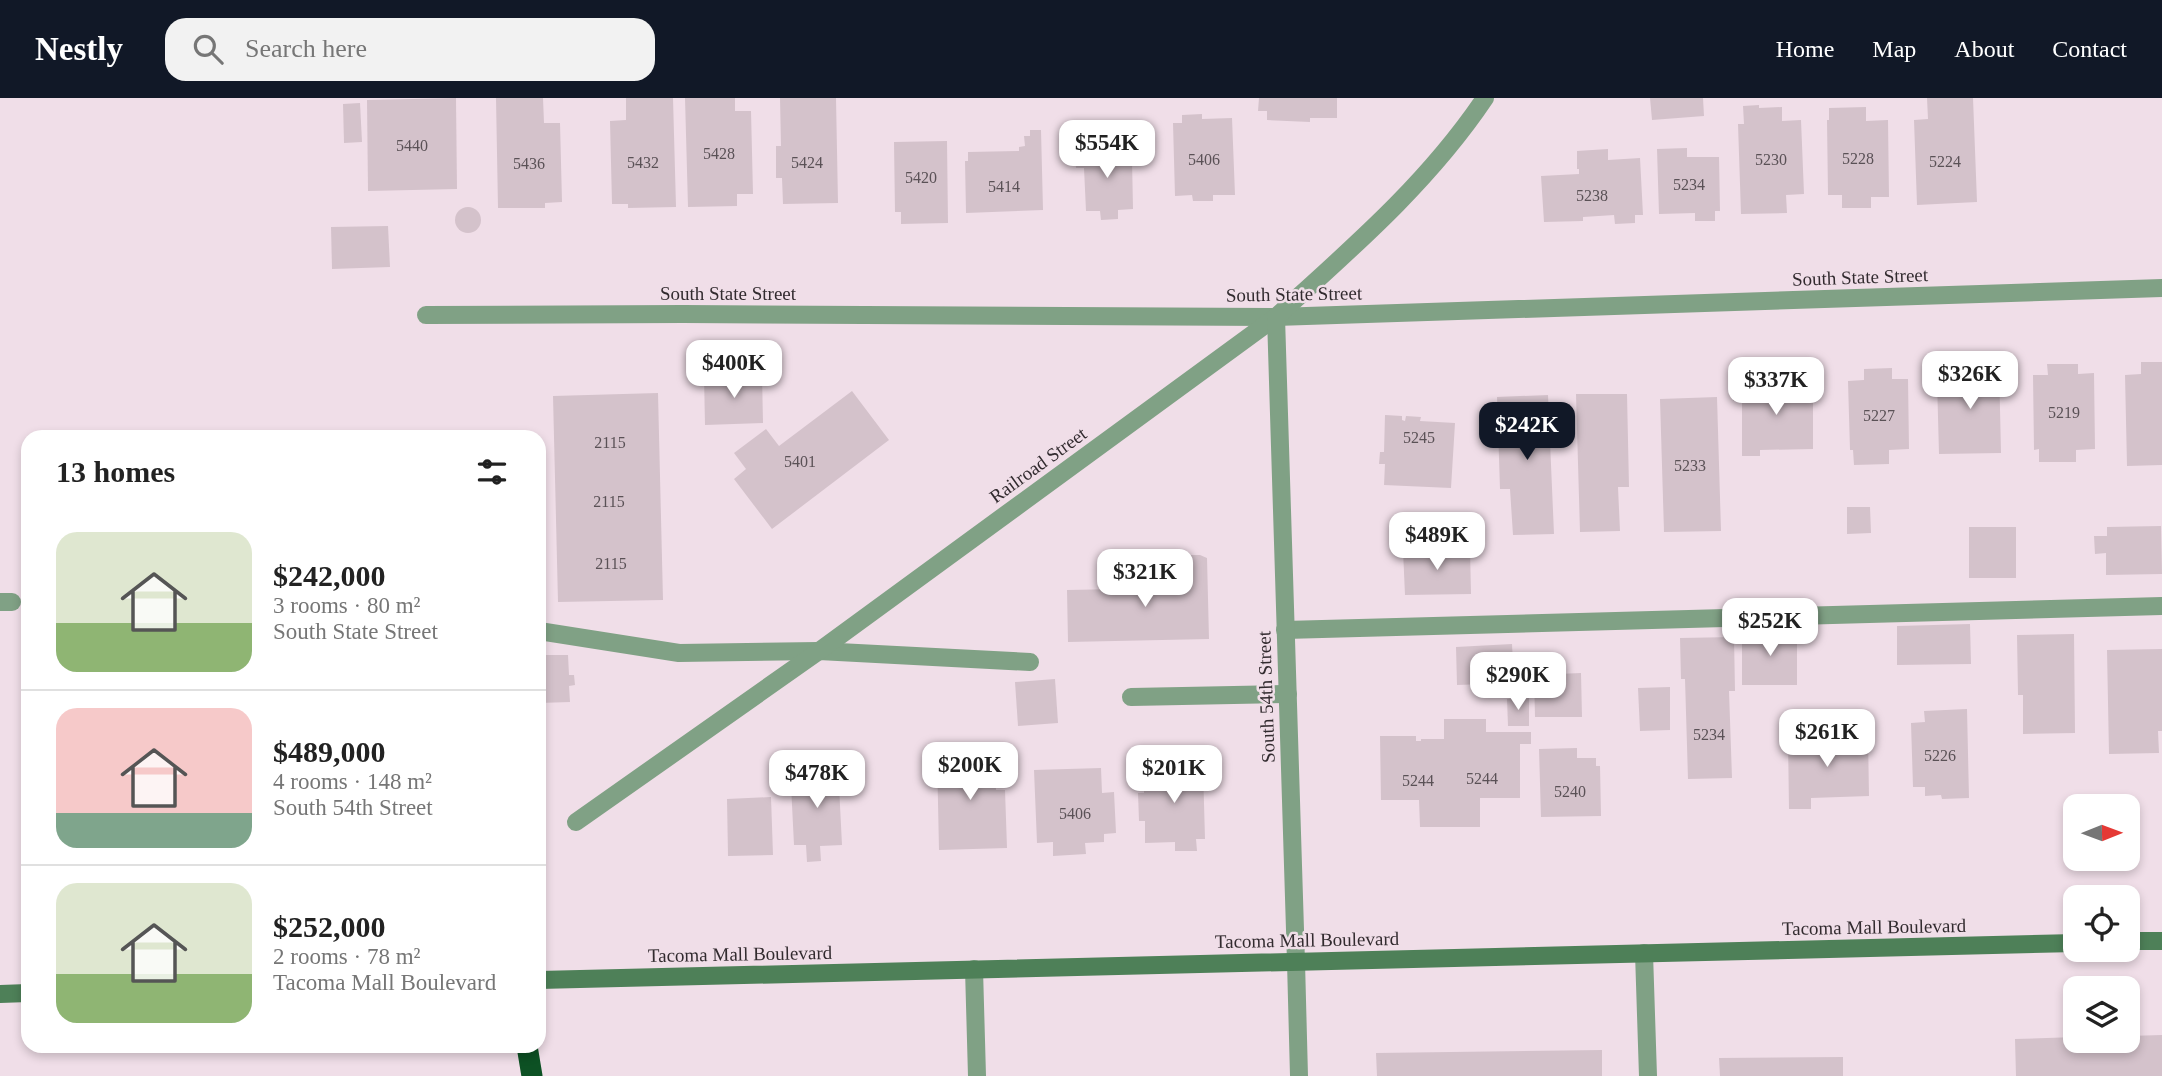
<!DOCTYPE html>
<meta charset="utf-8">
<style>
body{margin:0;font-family:Georgia,serif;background:#f2f2f2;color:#222;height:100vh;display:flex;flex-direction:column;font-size:26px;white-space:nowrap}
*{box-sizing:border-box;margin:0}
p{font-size:23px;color:#767676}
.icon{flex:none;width:38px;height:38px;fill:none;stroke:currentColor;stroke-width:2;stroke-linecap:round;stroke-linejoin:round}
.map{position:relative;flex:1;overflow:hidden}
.drawer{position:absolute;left:21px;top:332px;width:525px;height:623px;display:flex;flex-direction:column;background:#fff;border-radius:21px;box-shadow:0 4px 10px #0003}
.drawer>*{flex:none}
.needle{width:46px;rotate:89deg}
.buttons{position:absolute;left:2063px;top:696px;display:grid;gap:14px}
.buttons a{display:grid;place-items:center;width:77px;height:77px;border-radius:14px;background:#fff;box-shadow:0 4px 10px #0003;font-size:35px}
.price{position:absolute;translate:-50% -60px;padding:0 16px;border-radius:14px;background:#fff;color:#222;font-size:23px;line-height:46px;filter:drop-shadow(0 2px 4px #0008)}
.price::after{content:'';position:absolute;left:50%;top:42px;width:21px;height:16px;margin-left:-10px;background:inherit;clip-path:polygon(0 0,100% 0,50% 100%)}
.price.current{background:#111827;color:#fff}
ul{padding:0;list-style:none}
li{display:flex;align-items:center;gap:21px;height:175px;padding:0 35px}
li+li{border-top:2px solid #e0e0e0}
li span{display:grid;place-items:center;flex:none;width:196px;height:140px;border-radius:21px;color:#555}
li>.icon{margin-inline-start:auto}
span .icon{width:84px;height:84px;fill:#fffc;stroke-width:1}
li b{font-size:30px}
h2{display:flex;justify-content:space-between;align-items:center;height:84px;padding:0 35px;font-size:30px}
header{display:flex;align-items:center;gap:42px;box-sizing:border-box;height:98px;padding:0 35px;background:#111827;color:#fff}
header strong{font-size:33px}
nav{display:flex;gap:38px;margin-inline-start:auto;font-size:24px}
.search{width:490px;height:63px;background:#f2f2f2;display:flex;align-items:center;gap:18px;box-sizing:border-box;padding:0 24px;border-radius:21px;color:#767676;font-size:26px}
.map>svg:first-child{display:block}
.building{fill:#d4c2cb}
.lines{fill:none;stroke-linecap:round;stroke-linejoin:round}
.service{stroke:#80a185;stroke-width:18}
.minor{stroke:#80a185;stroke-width:18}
.tertiary{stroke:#80a185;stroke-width:18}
.secondary{stroke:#4e8058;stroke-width:18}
.motorway{stroke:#0d5124;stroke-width:21}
.labels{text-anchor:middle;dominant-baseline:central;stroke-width:5;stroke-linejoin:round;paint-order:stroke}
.number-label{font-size:16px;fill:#5a5156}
.street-label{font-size:19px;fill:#322b2f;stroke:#f0dee8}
</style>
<header>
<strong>Nestly</strong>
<div class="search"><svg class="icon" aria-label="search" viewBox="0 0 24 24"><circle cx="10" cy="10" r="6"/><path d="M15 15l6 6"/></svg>Search here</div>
<nav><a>Home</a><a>Map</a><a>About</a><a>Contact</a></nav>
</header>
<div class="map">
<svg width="2162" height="978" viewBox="0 0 2162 978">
<rect width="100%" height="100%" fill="#f0dee8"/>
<g class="building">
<polygon points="456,0 457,91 368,93 367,2"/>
<polygon points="496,0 543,0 544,25 560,25 562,104 545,105 545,110 498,110"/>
<polygon points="626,0 673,0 676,109 628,110 628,106 612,106 610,23 626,22"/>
<polygon points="685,0 735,0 735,13 751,13 753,96 737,96 737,108 688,109"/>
<polygon points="780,0 836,0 838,105 783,106 782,80 776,80 776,48 781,48"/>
<polygon points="1259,0 1337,0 1337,20 1310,20 1310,24 1267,22 1267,13 1258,13"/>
<polygon points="1650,0 1703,0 1704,18 1652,22"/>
<polygon points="1927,0 1973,0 1977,104 1917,107 1914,22 1928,21"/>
<polygon points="360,5 362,44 344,45 343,6"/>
<polygon points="1759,7 1759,10 1782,9 1782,23 1801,22 1804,96 1786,97 1787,115 1741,116 1738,26 1744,26 1743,8"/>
<polygon points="1866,9 1866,23 1888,22 1889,99 1871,99 1871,110 1842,110 1842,97 1828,97 1827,22 1829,22 1829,10"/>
<polygon points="1202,16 1202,21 1232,20 1235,97 1213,97 1213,103 1193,103 1192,97 1175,98 1173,25 1182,25 1182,17"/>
<polygon points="1030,32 1041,32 1043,112 966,115 965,63 968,63 968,54 1019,53 1019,49 1025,48 1024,38 1030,38"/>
<polygon points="947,43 948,125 901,126 901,114 895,114 894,44"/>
<polygon points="1128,50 1128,61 1132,61 1133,111 1118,112 1118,121 1101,122 1100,113 1086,113 1084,70 1076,70 1075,51"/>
<polygon points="1687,50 1687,59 1719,59 1720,113 1715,113 1715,123 1695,123 1695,115 1659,116 1657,51"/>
<polygon points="1608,51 1608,62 1640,60 1643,117 1635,117 1635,125 1615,126 1614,117 1583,119 1583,123 1544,124 1541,78 1579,76 1579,71 1577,71 1577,53"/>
<circle cx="468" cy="122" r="13"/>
<polygon points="388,128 390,169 332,171 331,129"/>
<polygon points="2141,264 2162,264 2162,367 2127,368 2125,277 2141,276"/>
<polygon points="2047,266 2078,266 2078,276 2094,275 2095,351 2076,352 2076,364 2039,364 2039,351 2034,352 2033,277 2048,277"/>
<polygon points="1999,267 2001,355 1939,356 1937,282 1954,282 1953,268"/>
<polygon points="1892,270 1892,281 1908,281 1909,351 1889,352 1889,366 1854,367 1853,352 1850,352 1848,283 1864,282 1864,271"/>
<polygon points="762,276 763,325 705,327 704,278"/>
<polygon points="1813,286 1813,351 1760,352 1760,358 1742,358 1742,303 1733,303 1733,287"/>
<polygon points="852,293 889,342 772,431 734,381 746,371 734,355 766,331 779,348"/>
<polygon points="658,295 663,502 558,504 553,298"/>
<polygon points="1576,296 1627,296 1629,389 1618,389 1620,433 1580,434"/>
<polygon points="1548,297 1554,436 1513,437 1510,391 1500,391 1497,299"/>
<polygon points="1717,299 1721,433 1664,434 1660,301"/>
<polygon points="1385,317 1402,318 1402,322 1405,323 1406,318 1421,319 1420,323 1455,325 1451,390 1384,387 1385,366 1379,366 1380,354 1384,354"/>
<polygon points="335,335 335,340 274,340 274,337"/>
<polygon points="1847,409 1870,409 1871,435 1847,436"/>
<polygon points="2161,428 2162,476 2106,477 2106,455 2095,456 2094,438 2107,438 2107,429"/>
<rect x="1969" y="429" width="47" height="51"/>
<polygon points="1470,451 1471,496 1405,497 1403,452"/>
<polygon points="1174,457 1200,457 1207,460 1209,541 1068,544 1067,492 1171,490 1170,462"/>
<polygon points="1970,526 1971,566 1897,567 1897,528"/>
<rect x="1742" y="532" width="55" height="55"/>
<polygon points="2074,536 2075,635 2023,636 2023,597 2018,597 2017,537"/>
<polygon points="1734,539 1735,593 1729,593 1732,680 1688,681 1685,581 1681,581 1680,540"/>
<polygon points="1512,546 1514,585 1457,587 1456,549"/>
<polygon points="2162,551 2162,633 2158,633 2159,655 2109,656 2107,552"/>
<polygon points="539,557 568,557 569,577 574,577 575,587 569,588 570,604 539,605"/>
<polygon points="1581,575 1582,619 1535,619 1534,577"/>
<polygon points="1055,581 1058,625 1018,628 1015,584"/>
<polygon points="1670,589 1670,632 1640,633 1638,590"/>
<polygon points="1529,600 1529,628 1508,628 1507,601"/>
<polygon points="1967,611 1969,700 1942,701 1941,697 1925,698 1925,689 1913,689 1911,625 1925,624 1924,613"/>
<polygon points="1444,621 1486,621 1486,634 1531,634 1531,646 1520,646 1520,700 1480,700 1480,729 1420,729 1419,702 1381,702 1380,638 1416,638 1416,643 1421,643 1421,641 1444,641"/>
<polygon points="1817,634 1817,639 1868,638 1869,698 1811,700 1811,711 1789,711 1788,641 1808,641 1808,635"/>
<polygon points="967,647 967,656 995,656 996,692 1005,692 1007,750 939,752 937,658 944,658 943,648"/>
<polygon points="1577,650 1577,660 1596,660 1596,668 1600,668 1601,718 1541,719 1539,651"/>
<polygon points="1196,661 1196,670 1203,670 1205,741 1196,741 1197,753 1175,753 1175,744 1145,745 1145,723 1139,723 1138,695 1144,695 1144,674 1169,674 1169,662"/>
<polygon points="838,668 842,747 820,748 821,763 807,764 806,747 794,747 791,687 794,686 793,676 808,670"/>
<polygon points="1101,670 1102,695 1114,694 1116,735 1104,736 1104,744 1085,745 1086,756 1053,758 1053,744 1037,745 1034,672"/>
<polygon points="771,699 773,757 728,758 727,701"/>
<polygon points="2162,937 2162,978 2016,978 2015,941 2076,939 2076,943 2128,943 2128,938"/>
<polygon points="1602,952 1602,978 1377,978 1376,955"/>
<polygon points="1843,959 1843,978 1720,978 1719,960"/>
</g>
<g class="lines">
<g class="service">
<polyline points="0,504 12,504"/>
<polyline points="1285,532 2162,508"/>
<polyline points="539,533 679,555 819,553 1030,564"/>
<polyline points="1131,599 1288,596"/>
<polyline points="1644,855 1648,978"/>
<polyline points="1296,864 1299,978"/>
<polyline points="974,871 977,978"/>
</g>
<g class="minor">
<polyline points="426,217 683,216 1276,219 2162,190"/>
<polyline points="576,724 819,553 1276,219"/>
</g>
<path class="tertiary" d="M 1296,864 L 1276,219 C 1351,151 1428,85 1485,0"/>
<g class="secondary">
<polyline points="2128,843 2162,843"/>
<polyline points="539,882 2076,845"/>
<polyline points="0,896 28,895"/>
</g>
<polyline class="motorway" points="527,948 532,978"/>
</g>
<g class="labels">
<g class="number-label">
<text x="412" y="47">5440</text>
<text x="719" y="55">5428</text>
<text x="1858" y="60">5228</text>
<text x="1204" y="61">5406</text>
<text x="1771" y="61">5230</text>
<text x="1945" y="63">5224</text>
<text x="643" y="64">5432</text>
<text x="807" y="64">5424</text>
<text x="529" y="65">5436</text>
<text x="921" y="79">5420</text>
<text x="1689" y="86">5234</text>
<text x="1004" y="88">5414</text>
<text x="1592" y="97">5238</text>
<text x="2064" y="314">5219</text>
<text x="1879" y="317">5227</text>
<text x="1419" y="339">5245</text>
<text x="610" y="344">2115</text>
<text x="800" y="363">5401</text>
<text x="1690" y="367">5233</text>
<text x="609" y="403">2115</text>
<text x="611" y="465">2115</text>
<text x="1709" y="636">5234</text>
<text x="1940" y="657">5226</text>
<text x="1482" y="680">5244</text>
<text x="1418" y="682">5244</text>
<text x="1570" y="693">5240</text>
<text x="1075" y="715">5406</text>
</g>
<g class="street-label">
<text transform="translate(1860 179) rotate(-2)">South State Street</text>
<text x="728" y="195">South State Street</text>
<text transform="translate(1294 196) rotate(-1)">South State Street</text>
<text transform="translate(1038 367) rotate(-36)">Railroad Street</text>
<text transform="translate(1266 599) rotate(-92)">South 54th Street</text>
<text transform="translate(1874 829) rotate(-1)">Tacoma Mall Boulevard</text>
<text transform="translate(1307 842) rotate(-1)">Tacoma Mall Boulevard</text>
<text transform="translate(740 856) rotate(-1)">Tacoma Mall Boulevard</text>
</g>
</g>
</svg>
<div class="buttons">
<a><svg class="needle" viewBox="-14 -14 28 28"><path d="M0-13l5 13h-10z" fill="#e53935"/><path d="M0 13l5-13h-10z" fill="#767676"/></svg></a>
<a><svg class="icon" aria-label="locate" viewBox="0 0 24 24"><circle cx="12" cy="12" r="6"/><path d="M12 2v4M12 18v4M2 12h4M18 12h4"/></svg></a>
<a><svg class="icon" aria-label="layers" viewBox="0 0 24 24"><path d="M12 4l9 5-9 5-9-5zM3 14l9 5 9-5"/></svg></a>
</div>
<b class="price" style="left:1107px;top:82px">$554K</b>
<b class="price" style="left:734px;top:302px">$400K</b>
<b class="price" style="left:1970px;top:313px">$326K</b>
<b class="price" style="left:1776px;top:319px">$337K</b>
<b class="price current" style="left:1527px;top:364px">$242K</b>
<b class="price" style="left:1437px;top:474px">$489K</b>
<b class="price" style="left:1145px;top:511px">$321K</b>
<b class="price" style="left:1770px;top:560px">$252K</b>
<b class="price" style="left:1518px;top:614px">$290K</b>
<b class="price" style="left:1827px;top:671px">$261K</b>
<b class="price" style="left:970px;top:704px">$200K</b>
<b class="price" style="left:1174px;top:707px">$201K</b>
<b class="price" style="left:817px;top:712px">$478K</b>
<section class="drawer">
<h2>13 homes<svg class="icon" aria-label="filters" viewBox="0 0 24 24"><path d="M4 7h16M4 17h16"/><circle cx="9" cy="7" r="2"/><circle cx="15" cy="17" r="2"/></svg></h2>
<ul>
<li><span style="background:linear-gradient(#dfe7d0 65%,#8fb573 0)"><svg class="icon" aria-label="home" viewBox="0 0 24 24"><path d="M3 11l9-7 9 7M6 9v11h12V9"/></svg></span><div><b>$242,000</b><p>3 rooms · 80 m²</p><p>South State Street</p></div></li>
<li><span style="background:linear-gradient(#f6c9c9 75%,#7fa58c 0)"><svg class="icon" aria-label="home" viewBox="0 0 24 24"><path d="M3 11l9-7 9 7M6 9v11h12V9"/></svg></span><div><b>$489,000</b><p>4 rooms · 148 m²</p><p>South 54th Street</p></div></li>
<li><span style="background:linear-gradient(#dfe7d0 65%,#8fb573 0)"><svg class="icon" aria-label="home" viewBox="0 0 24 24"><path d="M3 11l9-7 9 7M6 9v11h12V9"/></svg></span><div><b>$252,000</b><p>2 rooms · 78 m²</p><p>Tacoma Mall Boulevard</p></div></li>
</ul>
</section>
</div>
